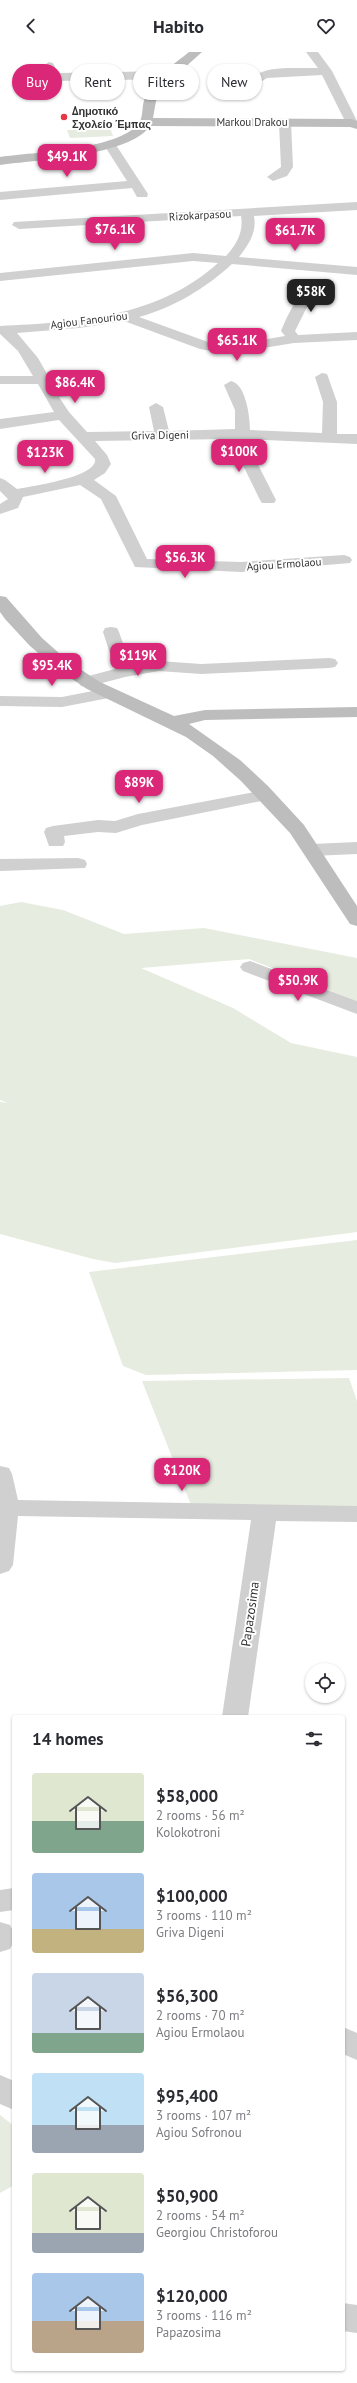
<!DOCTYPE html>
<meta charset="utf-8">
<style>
body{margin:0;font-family:"PT Sans",sans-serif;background:#f7f7f7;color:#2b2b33;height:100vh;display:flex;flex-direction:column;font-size:15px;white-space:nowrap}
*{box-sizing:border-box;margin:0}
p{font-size:13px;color:#7c7c81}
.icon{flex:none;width:22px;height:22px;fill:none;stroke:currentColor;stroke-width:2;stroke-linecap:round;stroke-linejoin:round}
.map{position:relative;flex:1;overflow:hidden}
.details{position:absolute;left:12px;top:1663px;width:333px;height:656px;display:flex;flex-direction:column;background:#fff;border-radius:4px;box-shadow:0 1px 3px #0004}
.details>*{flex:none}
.banner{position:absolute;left:12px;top:12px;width:333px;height:36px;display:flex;gap:8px}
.fabs{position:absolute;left:305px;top:1611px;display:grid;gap:8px}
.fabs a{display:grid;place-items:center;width:40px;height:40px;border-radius:50%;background:#fff;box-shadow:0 1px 3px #0004;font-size:20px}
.price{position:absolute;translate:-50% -34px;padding:0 9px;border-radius:8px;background:#db2777;color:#fff;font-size:13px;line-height:26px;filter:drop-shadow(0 1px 2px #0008)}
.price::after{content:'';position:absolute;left:50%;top:24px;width:12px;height:9px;margin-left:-6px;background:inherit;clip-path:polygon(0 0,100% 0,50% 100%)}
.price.selected{background:#222;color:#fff}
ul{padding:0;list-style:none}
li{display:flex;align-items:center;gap:12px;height:100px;padding:0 20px}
li span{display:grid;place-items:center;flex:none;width:112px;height:80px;border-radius:4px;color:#555}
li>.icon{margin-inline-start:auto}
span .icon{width:48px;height:48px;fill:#fffc;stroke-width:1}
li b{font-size:17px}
h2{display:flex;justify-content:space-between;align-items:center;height:48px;padding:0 20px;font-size:17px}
.tag{padding:0 14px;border-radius:18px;background:#fff;box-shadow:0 1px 3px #0004;font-size:14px;line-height:36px}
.tag.selected{background:#db2777;color:#fff}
header{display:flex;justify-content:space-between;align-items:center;height:52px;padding:0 20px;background:#fff;font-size:18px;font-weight:700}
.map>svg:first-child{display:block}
.green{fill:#e6ecdf}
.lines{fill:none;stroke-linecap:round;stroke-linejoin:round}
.street{fill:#d0d0d0;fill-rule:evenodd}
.secondary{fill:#bdbdbd;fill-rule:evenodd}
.poi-dot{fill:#e63946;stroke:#fff;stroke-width:1.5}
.labels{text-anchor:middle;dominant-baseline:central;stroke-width:4;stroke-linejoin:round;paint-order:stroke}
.far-poi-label{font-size:11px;font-weight:bold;fill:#333;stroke:#fff;text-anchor:start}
.far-street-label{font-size:11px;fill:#333;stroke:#fff}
.street-label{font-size:13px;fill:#333;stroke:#fff}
</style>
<header><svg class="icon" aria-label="back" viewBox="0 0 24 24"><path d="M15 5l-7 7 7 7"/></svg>Habito<svg class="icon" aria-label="heart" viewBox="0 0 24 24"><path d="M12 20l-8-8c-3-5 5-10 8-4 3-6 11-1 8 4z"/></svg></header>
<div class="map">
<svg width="357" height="2331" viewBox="0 0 357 2331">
<rect width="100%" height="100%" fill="#fff"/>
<g class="green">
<polygon points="110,76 113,84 70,86 67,78"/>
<polygon points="21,850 63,858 124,882 204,876 357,906 357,949 249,907 141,916 233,956 291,991 357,1005 357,1180 115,1211 93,1207 0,1182 0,1050 8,1051 0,1048 0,854"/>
<polygon points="357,1188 357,1318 146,1323 123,1314 89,1220"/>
<polygon points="349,1326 357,1349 357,1455 191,1453 142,1329"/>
<polygon points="0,2063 14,2074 14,2133 0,2141"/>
</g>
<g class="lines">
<g class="street">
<path d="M 306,0 L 318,0 L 332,19 L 357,69 L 356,74 L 348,74 L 346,71 L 322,23 L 267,26 L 251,36 L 245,32 C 260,11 295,17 318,16 Z"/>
<polygon points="49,10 53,11 58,21 170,19 176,23 170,27 54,29 50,28 43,14"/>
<polygon points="285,67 291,71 293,115 287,124 273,129 267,125 281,115 279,71"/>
<polygon points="110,89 116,93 148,142 147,145 137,145 132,136 0,148 0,140 127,129 104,93"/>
<path d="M 357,150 L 357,158 L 254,164 C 257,180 249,192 239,205 L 357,215 L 357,223 L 232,212 C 206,236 173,256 139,265 L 208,290 L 227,294 L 285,284 L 281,279 C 289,260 299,237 321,232 L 328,236 L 309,251 L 295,279 L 298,283 L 357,280 L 357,288 L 294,291 L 227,302 L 200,297 L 124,269 L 79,276 L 17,281 L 38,306 L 55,336 L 103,334 L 105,337 L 98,341 L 59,345 L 69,360 L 87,380 L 154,379 L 149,355 L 156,351 L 163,355 L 169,379 L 235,377 L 235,358 L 224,333 L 231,329 C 246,332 250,365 250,378 L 322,381 L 323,350 L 315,325 L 322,321 L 327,322 L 337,350 L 337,382 L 357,382 L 357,392 L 245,387 L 276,448 L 274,451 L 262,451 L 260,448 L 230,387 L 95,389 L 107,403 L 111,412 L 105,421 L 94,428 L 116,444 L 147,507 L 241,510 L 344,503 L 350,505 L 352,508 L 350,511 L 241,520 L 135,515 L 101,447 L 80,433 L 23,445 L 18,456 L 0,462 L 0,452 L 8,447 L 0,439 L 0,426 L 5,428 L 17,437 C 32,434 98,425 95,407 L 59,368 L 0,377 L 0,367 L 54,360 L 38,332 L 0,332 L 0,324 L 33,324 L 18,299 L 0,282 L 0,274 C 77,270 157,266 218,211 L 193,209 L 0,229 L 0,221 L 193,201 L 226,204 C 236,193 244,180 241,164 L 19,177 L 12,173 L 14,170 Z"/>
<polygon points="111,575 117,576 119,580 131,614 159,609 201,612 329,606 335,607 338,611 335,615 329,616 201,622 159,619 125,625 87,635 81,634 78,630 81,626 115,617 103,580 105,576"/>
<polygon points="108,636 114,637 117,641 114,645 62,655 0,654 0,644 62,645"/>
<polygon points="265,738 271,739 274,743 271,747 142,773 116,781 98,780 64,784 65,790 63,794 49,794 44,780 46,776 53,774 98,768 115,769 138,762"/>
<polygon points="357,790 357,802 312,804 305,802 303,798 305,794 312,792"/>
<polygon points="78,806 85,808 87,812 85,816 0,819 0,807"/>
<polygon points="250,909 357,949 357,962 243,919 240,915 243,911"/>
<polygon points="0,1414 9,1416 12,1422 18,1448 357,1454 357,1470 276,1469 248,1665 222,1665 251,1468 18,1464 13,1513 9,1519 0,1522"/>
<polygon points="14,1836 14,1858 0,1860 0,1838"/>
<path d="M 0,1870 L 10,1873 C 15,1882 15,1888 10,1897 L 0,1900 Z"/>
<polygon points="343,1975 357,1981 357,2008 343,2002"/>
<polygon points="0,2023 14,2029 14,2058 0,2052"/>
<polygon points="343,2251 357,2253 357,2281 343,2279"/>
</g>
<g class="secondary">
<path d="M 189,0 L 202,0 L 163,35 L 156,49 L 153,66 L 352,67 L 357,69 L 357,77 L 350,75 L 150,74 C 130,104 35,108 0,113 L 0,105 C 33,100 117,98 138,72 C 144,66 141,54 145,46 C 153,26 173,13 189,0 Z"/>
<polygon points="0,544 6,545 42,586 69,610 100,630 174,664 205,658 357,655 357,665 205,668 189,672 240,708 268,734 304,773 357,854 357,874 350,872 290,781 241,729 213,704 186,685 87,637 57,617 30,594 5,567 0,560"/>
</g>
</g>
<circle class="poi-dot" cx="64" cy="65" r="4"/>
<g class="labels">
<g class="far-poi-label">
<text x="72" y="59">Δημοτικό<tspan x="72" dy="13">Σχολείο Έμπας</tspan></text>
</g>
<g class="far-street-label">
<text x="252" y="70">Markou Drakou</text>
<text transform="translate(200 163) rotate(-3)">Rizokarpasou</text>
<text transform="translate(89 268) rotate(-7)">Agiou Fanouriou</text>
<text transform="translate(160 383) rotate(-1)">Griva Digeni</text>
<text transform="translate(284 512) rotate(-4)">Agiou Ermolaou</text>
</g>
<g class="street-label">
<text transform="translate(250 1562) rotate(-82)">Papazosima</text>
</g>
</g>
</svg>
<div class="fabs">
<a><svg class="icon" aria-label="locate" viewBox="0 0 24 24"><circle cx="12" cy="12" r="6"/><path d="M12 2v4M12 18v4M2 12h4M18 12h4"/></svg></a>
</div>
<b class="price" style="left:67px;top:126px">$49.1K</b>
<b class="price" style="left:115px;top:199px">$76.1K</b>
<b class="price" style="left:295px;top:200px">$61.7K</b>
<b class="price selected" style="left:311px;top:261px">$58K</b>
<b class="price" style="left:237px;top:310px">$65.1K</b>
<b class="price" style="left:75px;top:352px">$86.4K</b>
<b class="price" style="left:239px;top:421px">$100K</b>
<b class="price" style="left:45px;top:422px">$123K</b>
<b class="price" style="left:185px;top:527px">$56.3K</b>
<b class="price" style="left:138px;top:625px">$119K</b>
<b class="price" style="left:52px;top:635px">$95.4K</b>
<b class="price" style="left:139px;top:752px">$89K</b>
<b class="price" style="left:298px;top:950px">$50.9K</b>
<b class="price" style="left:182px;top:1440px">$120K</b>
<div class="banner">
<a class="tag selected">Buy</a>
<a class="tag">Rent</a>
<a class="tag">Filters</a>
<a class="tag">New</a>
</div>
<section class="details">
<h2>14 homes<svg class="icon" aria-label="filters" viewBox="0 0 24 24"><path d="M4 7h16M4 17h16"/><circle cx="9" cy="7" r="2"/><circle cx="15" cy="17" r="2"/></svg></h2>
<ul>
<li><span style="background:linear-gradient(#dfe7d0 60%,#7fa58c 0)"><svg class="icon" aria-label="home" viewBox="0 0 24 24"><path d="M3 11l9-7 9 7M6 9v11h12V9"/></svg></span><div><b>$58,000</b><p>2 rooms · 56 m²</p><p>Kolokotroni</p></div></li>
<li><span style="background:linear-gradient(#a9c7e8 70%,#c2b280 0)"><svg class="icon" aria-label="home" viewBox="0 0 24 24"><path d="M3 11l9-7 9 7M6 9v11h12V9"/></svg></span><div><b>$100,000</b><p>3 rooms · 110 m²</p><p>Griva Digeni</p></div></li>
<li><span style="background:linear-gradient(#c9d6e8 75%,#7fa58c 0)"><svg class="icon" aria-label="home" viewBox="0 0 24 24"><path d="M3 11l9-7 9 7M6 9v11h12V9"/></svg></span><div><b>$56,300</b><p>2 rooms · 70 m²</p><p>Agiou Ermolaou</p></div></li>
<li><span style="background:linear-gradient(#bfe0f5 65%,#9aa5b1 0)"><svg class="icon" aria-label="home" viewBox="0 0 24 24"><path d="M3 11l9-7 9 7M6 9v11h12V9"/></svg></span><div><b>$95,400</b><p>3 rooms · 107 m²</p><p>Agiou Sofronou</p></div></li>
<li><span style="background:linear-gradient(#dfe7d0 75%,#9aa5b1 0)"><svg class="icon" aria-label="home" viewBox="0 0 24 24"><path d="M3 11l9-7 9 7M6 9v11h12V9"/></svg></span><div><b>$50,900</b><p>2 rooms · 54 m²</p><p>Georgiou Christoforou</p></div></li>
<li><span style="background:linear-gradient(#a9c7e8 60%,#b9a48a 0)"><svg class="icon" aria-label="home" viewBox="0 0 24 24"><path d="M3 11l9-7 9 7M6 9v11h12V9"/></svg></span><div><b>$120,000</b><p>3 rooms · 116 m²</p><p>Papazosima</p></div></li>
</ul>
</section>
</div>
